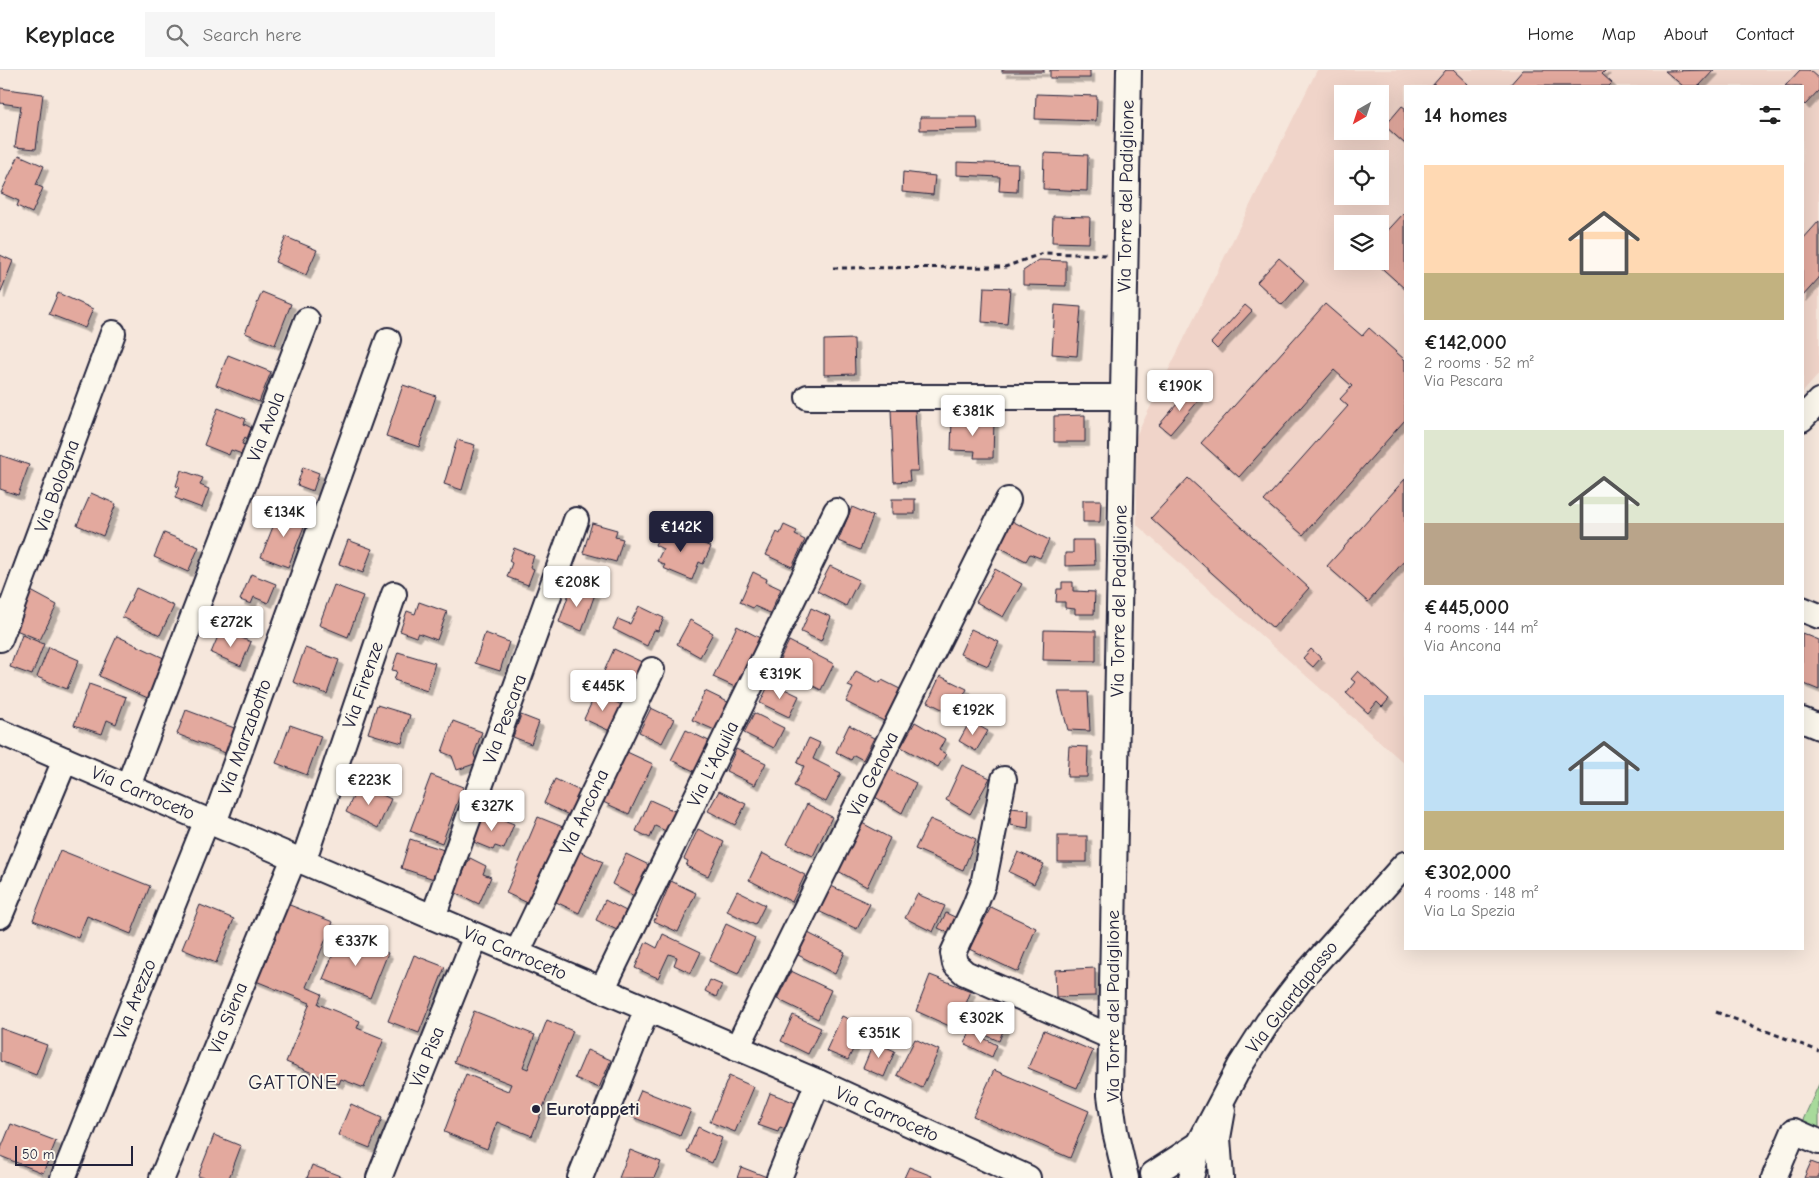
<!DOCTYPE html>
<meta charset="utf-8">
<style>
body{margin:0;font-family:"Comic Neue",sans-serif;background:#f6f6f6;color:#222;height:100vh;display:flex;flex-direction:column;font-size:19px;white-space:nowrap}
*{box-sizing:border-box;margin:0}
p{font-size:16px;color:#767676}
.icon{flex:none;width:28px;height:28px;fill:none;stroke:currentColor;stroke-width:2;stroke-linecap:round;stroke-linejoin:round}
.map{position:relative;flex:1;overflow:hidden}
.sheet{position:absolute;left:1404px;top:15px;width:400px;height:865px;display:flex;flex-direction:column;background:#fff;border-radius:0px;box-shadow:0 5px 20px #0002}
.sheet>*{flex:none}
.needle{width:32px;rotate:219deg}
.controls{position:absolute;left:1334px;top:15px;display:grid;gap:10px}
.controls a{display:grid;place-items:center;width:55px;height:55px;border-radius:0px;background:#fff;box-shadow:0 5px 20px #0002;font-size:25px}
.scale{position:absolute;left:15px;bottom:12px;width:118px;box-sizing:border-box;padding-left:5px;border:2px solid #22223b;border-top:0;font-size:14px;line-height:18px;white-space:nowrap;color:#22223b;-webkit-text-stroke:4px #fbf7ec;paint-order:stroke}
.price{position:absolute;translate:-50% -42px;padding:0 11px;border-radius:5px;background:#fff;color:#222;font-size:16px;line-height:32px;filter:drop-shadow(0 1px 2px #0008)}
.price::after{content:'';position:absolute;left:50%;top:30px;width:15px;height:11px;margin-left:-8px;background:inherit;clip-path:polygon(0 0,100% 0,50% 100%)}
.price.selected{background:#22223b;color:#fff}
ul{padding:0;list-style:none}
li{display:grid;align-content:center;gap:10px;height:265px;padding:0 20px}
li span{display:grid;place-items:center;height:155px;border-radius:0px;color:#555}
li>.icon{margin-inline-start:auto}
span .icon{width:90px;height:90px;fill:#fffc;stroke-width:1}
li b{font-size:21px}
h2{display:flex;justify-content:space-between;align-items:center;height:60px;padding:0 20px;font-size:21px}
header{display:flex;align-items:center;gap:30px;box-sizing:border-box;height:70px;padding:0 25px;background:#fff;border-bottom:1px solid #e0e0e0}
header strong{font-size:24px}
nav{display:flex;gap:28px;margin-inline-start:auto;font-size:18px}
.search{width:350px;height:45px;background:#f6f6f6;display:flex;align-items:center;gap:12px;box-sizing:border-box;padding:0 18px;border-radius:0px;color:#767676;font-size:19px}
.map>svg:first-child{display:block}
.built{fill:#f0d4c9;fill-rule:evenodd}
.green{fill:#a8da9b;stroke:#657e6b}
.building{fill:#e3a99e;stroke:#22223b;filter:url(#shadow)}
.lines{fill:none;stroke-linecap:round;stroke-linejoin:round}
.minor-casing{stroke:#22223b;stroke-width:28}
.path{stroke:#22223b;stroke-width:3;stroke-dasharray:5 4;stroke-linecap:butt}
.minor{stroke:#fbf7ec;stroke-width:24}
.poi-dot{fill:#22223b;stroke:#fbf7ec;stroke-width:2}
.labels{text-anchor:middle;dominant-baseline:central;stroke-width:4;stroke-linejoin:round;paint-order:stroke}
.street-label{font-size:19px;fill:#22223b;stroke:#fbf7ec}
.poi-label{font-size:19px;font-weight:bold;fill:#22223b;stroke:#fbf7ec;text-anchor:start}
.neighbourhood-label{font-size:20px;letter-spacing:1px;fill:#22223b;stroke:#fbf7ec}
</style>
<header>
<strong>Keyplace</strong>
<div class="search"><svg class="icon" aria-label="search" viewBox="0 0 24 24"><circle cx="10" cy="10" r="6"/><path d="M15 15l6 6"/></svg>Search here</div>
<nav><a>Home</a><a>Map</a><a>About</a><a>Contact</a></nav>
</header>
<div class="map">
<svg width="1819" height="1108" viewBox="0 0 1819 1108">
<defs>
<filter id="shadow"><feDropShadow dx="4.5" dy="4.5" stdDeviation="0" flood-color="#0004"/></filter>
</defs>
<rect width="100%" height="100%" fill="#f6e7dc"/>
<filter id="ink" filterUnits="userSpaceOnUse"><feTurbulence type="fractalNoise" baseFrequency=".02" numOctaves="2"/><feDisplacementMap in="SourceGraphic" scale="10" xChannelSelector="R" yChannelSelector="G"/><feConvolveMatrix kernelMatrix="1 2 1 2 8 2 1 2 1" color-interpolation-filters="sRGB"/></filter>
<g filter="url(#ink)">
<path class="built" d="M 1317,0 L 1819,0 L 1819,304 L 1803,322 L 1802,16 L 1405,16 L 1405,694 L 1137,455 L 1136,366 ZM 1342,24 L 1380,24 L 1380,61 L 1342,61 ZM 1342,89 L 1380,89 L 1380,126 L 1342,126 ZM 1342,154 L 1380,154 L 1380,191 L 1342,191 Z"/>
<polygon class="green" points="1819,1014 1819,1068 1799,1059"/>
<g class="building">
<rect x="1002" y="0" width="42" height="2"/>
<rect x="1050" y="0" width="40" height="8"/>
<polygon points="1446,0 1453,0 1468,14 1466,16 1432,16"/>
<polygon points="1523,0 1606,0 1602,4 1612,13 1609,16 1509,16"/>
<polygon points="1714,0 1699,16 1683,16 1665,1"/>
<polygon points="1800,0 1809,0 1819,9 1819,20 1805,35 1802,32 1802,16 1785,16"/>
<polygon points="0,18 43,24 36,79 15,77 21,36 0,33"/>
<polygon points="1036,24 1097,26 1096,51 1035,49"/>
<polygon points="1402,36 1405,38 1405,74 1385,56"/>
<polygon points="920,47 977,47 978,59 920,60"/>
<polygon points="1044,83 1088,85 1087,121 1043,119"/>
<polygon points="19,85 44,96 36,115 43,118 32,143 17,136 19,131 1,123"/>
<polygon points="957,92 1018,94 1017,122 999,121 1000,107 957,105"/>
<polygon points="903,102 935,106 933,125 902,122"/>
<polygon points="1403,144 1405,146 1405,219 1374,191 1380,191 1380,169"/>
<polygon points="1053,146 1090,147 1089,173 1052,172"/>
<polygon points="1819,151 1819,208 1802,227 1802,170"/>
<polygon points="286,167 317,180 306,205 275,192"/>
<polygon points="0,185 13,191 0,224"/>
<polygon points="1279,188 1304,210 1282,235 1257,212"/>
<polygon points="1039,190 1066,191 1066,216 1023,215 1023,201"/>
<polygon points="984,217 1010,218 1007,254 982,252"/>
<polygon points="262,222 291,234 275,275 245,263"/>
<polygon points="58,223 93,239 85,258 49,244"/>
<polygon points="1325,234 1362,266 1369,258 1405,290 1405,350 1303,465 1264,431 1348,336 1340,329 1352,316 1334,300 1239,407 1201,373"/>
<polygon points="1055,235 1081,237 1077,286 1052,284"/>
<polygon points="1245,235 1252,241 1217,279 1211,273"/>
<polygon points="854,269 855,304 824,305 824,270"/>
<polygon points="228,285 271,302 259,332 216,315"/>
<polygon points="403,315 436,326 419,377 386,366"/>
<polygon points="1189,320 1200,329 1170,364 1159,355"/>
<polygon points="218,338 246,349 244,354 252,358 248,369 245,367 242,374 245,375 242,384 231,380 229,385 204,375"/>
<polygon points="915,338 918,401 909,401 910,411 894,412 891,339"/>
<polygon points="1085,345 1085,372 1054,372 1054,346"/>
<polygon points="952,348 994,350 993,388 974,388 975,381 951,380"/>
<polygon points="457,370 475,375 462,420 444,414"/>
<polygon points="0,385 29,395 18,425 0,419"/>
<polygon points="303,397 319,403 313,421 297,415"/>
<polygon points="181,400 203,408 200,415 209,419 202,438 175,428 179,417 176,416"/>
<polygon points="1188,408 1309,518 1273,558 1151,448"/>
<polygon points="1405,409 1405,490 1368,532 1327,496"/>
<polygon points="91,423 116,434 103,466 77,455"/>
<rect x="892" y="429" width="23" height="15"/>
<polygon points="1083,430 1101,430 1100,452 1083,452"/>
<polygon points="852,437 873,446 860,480 838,471"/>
<polygon points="280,439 307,449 288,497 261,487"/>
<polygon points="1012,451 1049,470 1040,488 1030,484 1026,491 999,477"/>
<polygon points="592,453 617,460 615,467 623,469 616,492 583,483"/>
<polygon points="784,455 797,461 795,465 805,470 792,497 766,485 777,462 780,464"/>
<polygon points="663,456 711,477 703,494 699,492 692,510 663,498 665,495 657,491 663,479 655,475"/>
<polygon points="164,463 199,477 188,502 154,487"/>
<polygon points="348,470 372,479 363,503 339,494"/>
<polygon points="1073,470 1094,470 1095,495 1065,496 1065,483 1073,483"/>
<polygon points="514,478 534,486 530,497 534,499 528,515 507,507 512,493 509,491"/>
<polygon points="830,496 859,510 846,536 817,521"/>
<polygon points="995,499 1022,514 1003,547 976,532"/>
<polygon points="753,502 767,509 766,512 781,519 770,543 754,536 753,538 740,532"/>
<polygon points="251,504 276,514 268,533 254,527 251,534 240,530"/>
<polygon points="1062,512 1073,512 1073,521 1095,522 1094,544 1075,544 1075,539 1065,538 1065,532 1056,532 1057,519 1062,519"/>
<polygon points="334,515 363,526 348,567 319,555"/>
<polygon points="572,515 595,524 582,561 559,552"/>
<polygon points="136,518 174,536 160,565 122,547"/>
<polygon points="31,521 57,535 40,570 16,560"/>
<polygon points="419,532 447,542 437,570 418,563 416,567 400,561 407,541 415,544"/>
<polygon points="639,536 664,548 658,561 654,560 647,576 613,559 618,549 630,554"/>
<polygon points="811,538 831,547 821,571 801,562"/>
<polygon points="690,550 713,563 700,587 677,574"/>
<polygon points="737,556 760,568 737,618 713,607"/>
<polygon points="221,559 251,572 241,596 211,583"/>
<polygon points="971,559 999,572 988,596 960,584"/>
<polygon points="1044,560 1096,561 1096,591 1043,590"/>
<polygon points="485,563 509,572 500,601 475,593"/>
<polygon points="1802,563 1819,570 1819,620 1802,613"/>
<polygon points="22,565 44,574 32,605 10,597"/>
<polygon points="117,566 168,590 150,629 99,606"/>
<polygon points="789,571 834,594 821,620 776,597"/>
<polygon points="49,577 79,590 67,619 37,607"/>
<polygon points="305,578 339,590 327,624 293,612"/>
<polygon points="614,579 642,592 631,618 602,606"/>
<polygon points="1311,579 1321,588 1313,597 1303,588"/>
<polygon points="398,582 435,593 427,621 394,610 397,601 392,600"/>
<polygon points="856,601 880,613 882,610 900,619 884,651 846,632 853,618 848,616"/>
<polygon points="1358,601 1389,629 1382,637 1377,632 1368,643 1346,623 1355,612 1351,609"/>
<polygon points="940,606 967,619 954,645 928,632"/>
<polygon points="770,612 799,626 789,647 760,633"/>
<polygon points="89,614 126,627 116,654 107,650 102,664 74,655"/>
<polygon points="705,621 730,633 717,661 692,650"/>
<polygon points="1058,622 1088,622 1090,661 1068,660"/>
<polygon points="596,623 622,635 610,661 584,649"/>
<polygon points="377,635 410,645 402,673 368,663"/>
<polygon points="651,638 674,649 662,673 639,662"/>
<polygon points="186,640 237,659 228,684 177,664"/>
<polygon points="754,643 784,658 774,678 744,663"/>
<polygon points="521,645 539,652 531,674 513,667"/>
<polygon points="453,651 482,662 474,684 477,693 457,700 452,686 442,682"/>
<polygon points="970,651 988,661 976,681 959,671"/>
<polygon points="915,652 945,669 939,680 946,684 938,697 901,677"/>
<polygon points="290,655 321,666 307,705 276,693"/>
<polygon points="849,655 874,668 863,690 854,685 851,690 836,682"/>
<polygon points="686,660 713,673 698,703 671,690"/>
<polygon points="809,668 820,673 813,689 841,703 826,732 794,716 804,696 797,693"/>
<polygon points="1069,676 1088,677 1087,707 1067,707"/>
<polygon points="736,679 766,693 755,715 726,701"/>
<polygon points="627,682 653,694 629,744 603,732"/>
<polygon points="962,695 990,708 970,744 946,730"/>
<polygon points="889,699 916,713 902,743 875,727"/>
<polygon points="431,705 463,717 442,773 410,761"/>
<polygon points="555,709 580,721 569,745 544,733"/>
<polygon points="359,714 391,729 378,758 346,742"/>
<polygon points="719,721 746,734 735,755 708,741"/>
<polygon points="650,730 677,742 668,762 655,756 650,768 636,761"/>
<polygon points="807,734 832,747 813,786 787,774"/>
<polygon points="1011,738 1029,740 1028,758 1010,755"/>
<polygon points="483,742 514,754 504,779 495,776 493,780 471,771"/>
<polygon points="538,747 563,757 530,834 506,823"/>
<polygon points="930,749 976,769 963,800 915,779"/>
<polygon points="862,753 890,768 867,817 838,801"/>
<polygon points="698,759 724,772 708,806 686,796 688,791 684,789"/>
<rect x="1058" y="766" width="29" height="26"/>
<polygon points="410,769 444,780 434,809 401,798"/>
<polygon points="60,780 150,816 131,864 87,846 78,868 33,850"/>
<polygon points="579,781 603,792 579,843 556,832"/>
<polygon points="1018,782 1044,794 1034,814 1009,802"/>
<polygon points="762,783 805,805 792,832 749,810"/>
<polygon points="626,784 651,796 636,827 612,814"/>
<polygon points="470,788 486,796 483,804 491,807 479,834 454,822"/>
<polygon points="671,811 696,823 678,862 654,851"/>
<polygon points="831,816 870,834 857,859 818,841"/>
<polygon points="737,821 765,835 755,855 727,841"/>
<polygon points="917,824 945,836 933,862 905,848"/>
<polygon points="605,830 628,842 619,861 596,850"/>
<polygon points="282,832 333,852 306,917 322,924 318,934 360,951 357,958 384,969 364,1018 341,1009 339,1014 286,992 310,933 251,909"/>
<polygon points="200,835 234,849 216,893 182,879"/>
<polygon points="991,837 1036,858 1018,902 969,879"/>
<polygon points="946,843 957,848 949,863 938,858"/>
<polygon points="726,854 755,868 738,904 709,891"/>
<polygon points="808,863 845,882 835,904 798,885"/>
<polygon points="663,864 701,882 691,903 674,895 677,887 669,884 658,908 635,898 646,872 657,878"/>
<polygon points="348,867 388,883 370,928 323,909 336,877 343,879"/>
<polygon points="414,885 445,897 419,963 388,951"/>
<polygon points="1095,898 1095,926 1056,927 1055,900"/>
<polygon points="791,901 831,920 818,949 777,929"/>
<polygon points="930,905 971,921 956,959 916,941"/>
<polygon points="710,910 722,915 716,927 705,921"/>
<polygon points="474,941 535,965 523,997 528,999 547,950 573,961 532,1066 497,1052 487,1079 444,1062 466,1004 508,1021 511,1014 454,992"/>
<polygon points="978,942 1005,956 999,971 970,958"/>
<polygon points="793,945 821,958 808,984 781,971"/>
<polygon points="842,946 864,956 848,990 826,981"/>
<polygon points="0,958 47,975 36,1005 0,991"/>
<polygon points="1044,960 1093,981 1077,1018 1028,998"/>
<polygon points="970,961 997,975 992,987 965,974"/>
<polygon points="915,969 939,980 922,1018 897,1005"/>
<polygon points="874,972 895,981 884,1007 863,998"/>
<polygon points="587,980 611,990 599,1018 575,1008"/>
<polygon points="994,1000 1089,1041 1070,1088 973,1046"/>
<polygon points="729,1006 754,1017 735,1062 710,1052"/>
<polygon points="641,1020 691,1040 680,1066 630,1046"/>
<polygon points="770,1023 796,1033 785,1059 780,1057 778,1062 758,1055"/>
<polygon points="351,1034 382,1048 370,1078 338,1065"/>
<polygon points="11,1054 56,1071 43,1103 0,1086 0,1081"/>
<polygon points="698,1057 722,1068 712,1093 687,1082"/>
<polygon points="214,1065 241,1076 229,1108 205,1108 198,1106"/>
<polygon points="630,1080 661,1092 654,1108 619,1108"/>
<polygon points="1811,1092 1819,1095 1819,1108 1804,1108"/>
<polygon points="312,1095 345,1108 307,1108"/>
<polygon points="741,1097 767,1107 767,1108 737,1108"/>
<polygon points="909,1097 932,1106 931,1108 904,1108"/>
</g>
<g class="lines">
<g class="minor-casing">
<g id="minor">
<polyline points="808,327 1123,327"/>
<polyline points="1802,349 1819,331"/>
<polyline points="1802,539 1819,546"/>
<polyline points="0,569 113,263"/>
<polyline points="1802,650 1819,657"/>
<polyline points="0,662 818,1012 1028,1108"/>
<polyline points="1004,709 983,815 974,838 953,883 955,894 965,903 1111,967"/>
<polyline points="128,716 307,250"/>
<polyline points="214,753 388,270"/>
<polyline points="303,792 394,524"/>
<polyline points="0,846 65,690"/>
<polyline points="433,847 576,450"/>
<polyline points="517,883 652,600"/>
<polyline points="602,920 836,441"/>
<polyline points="737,978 1008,430"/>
<polyline points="1153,1104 1199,1074"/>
<polyline points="63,1108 207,750"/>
<polyline points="162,1108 294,788"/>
<polyline points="379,1108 476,866"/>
<polyline points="580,1108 647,939"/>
<polyline points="779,1108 818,1012"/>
<polyline points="1126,1108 1115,1061 1110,1025 1129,0"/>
<polyline points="1191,1108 1199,1074 1240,996 1268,952 1302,908 1405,794"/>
<polyline points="1221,1108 1218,1068 1223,1040"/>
<polyline points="1774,1108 1794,1061 1819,1072"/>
</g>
</g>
<g class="path">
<polyline points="833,198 1005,197 1043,183 1107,185"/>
<polyline points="1716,942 1819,981"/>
</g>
<use href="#minor" class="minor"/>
</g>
</g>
<circle class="poi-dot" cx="536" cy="1039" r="5"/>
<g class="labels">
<g class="street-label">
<text transform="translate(1126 126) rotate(-89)">Via Torre del Padiglione</text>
<text transform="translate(266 357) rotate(-69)">Via Avola</text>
<text transform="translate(57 416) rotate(-70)">Via Bologna</text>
<text transform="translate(1119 531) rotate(-89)">Via Torre del Padiglione</text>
<text transform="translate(363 615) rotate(-71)">Via Firenze</text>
<text transform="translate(505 649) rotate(-70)">Via Pescara</text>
<text transform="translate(245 667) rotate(-70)">Via Marzabotto</text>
<text transform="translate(713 694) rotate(-64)">Via L'Aquila</text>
<text transform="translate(873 704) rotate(-64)">Via Genova</text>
<text transform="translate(143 723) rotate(23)">Via Carroceto</text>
<text transform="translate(584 742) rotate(-65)">Via Ancona</text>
<text transform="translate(515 883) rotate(23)">Via Carroceto</text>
<text transform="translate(1292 927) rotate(-52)">Via Guardapasso</text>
<text transform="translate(135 929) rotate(-68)">Via Arezzo</text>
<text transform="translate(1113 936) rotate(-90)">Via Torre del Padiglione</text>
<text transform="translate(228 948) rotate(-68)">Via Siena</text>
<text transform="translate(427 987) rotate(-68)">Via Pisa</text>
<text transform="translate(887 1044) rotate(24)">Via Carroceto</text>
</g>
<g class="poi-label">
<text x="546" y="1039">Eurotappeti</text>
</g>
<g class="neighbourhood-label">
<text x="293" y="1012">GATTONE</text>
</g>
</g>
</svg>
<div class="controls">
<a><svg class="needle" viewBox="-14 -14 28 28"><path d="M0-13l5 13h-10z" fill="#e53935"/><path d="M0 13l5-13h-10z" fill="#767676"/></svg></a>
<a><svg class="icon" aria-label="locate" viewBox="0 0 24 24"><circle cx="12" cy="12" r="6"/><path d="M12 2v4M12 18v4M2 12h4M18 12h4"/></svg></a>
<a><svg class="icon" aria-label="layers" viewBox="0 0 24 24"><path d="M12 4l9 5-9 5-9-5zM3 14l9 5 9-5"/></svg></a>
</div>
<div class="scale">50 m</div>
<b class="price" style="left:1180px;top:342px">€190K</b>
<b class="price" style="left:973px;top:367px">€381K</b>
<b class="price" style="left:284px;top:468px">€134K</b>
<b class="price selected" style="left:681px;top:483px">€142K</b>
<b class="price" style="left:577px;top:538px">€208K</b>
<b class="price" style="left:231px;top:578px">€272K</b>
<b class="price" style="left:780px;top:630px">€319K</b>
<b class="price" style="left:603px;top:642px">€445K</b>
<b class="price" style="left:973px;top:666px">€192K</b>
<b class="price" style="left:369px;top:736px">€223K</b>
<b class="price" style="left:492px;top:762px">€327K</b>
<b class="price" style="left:356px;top:897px">€337K</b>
<b class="price" style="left:981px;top:974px">€302K</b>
<b class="price" style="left:879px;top:989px">€351K</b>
<section class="sheet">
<h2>14 homes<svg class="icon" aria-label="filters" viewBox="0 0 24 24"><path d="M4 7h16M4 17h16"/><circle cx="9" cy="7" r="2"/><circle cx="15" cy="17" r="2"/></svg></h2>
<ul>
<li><span style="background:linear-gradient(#ffd9b3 70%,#c2b280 0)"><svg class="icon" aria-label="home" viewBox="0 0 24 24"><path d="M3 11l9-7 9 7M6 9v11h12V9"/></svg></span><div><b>€142,000</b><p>2 rooms · 52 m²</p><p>Via Pescara</p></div></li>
<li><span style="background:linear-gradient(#dfe7d0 60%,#b9a48a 0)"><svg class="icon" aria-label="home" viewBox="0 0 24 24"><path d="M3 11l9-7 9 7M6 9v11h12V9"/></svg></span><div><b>€445,000</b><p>4 rooms · 144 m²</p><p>Via Ancona</p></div></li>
<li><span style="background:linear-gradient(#bfe0f5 75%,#c2b280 0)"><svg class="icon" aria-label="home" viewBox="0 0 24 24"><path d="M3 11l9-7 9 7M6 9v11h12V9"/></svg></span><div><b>€302,000</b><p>4 rooms · 148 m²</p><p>Via La Spezia</p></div></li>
</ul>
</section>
</div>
